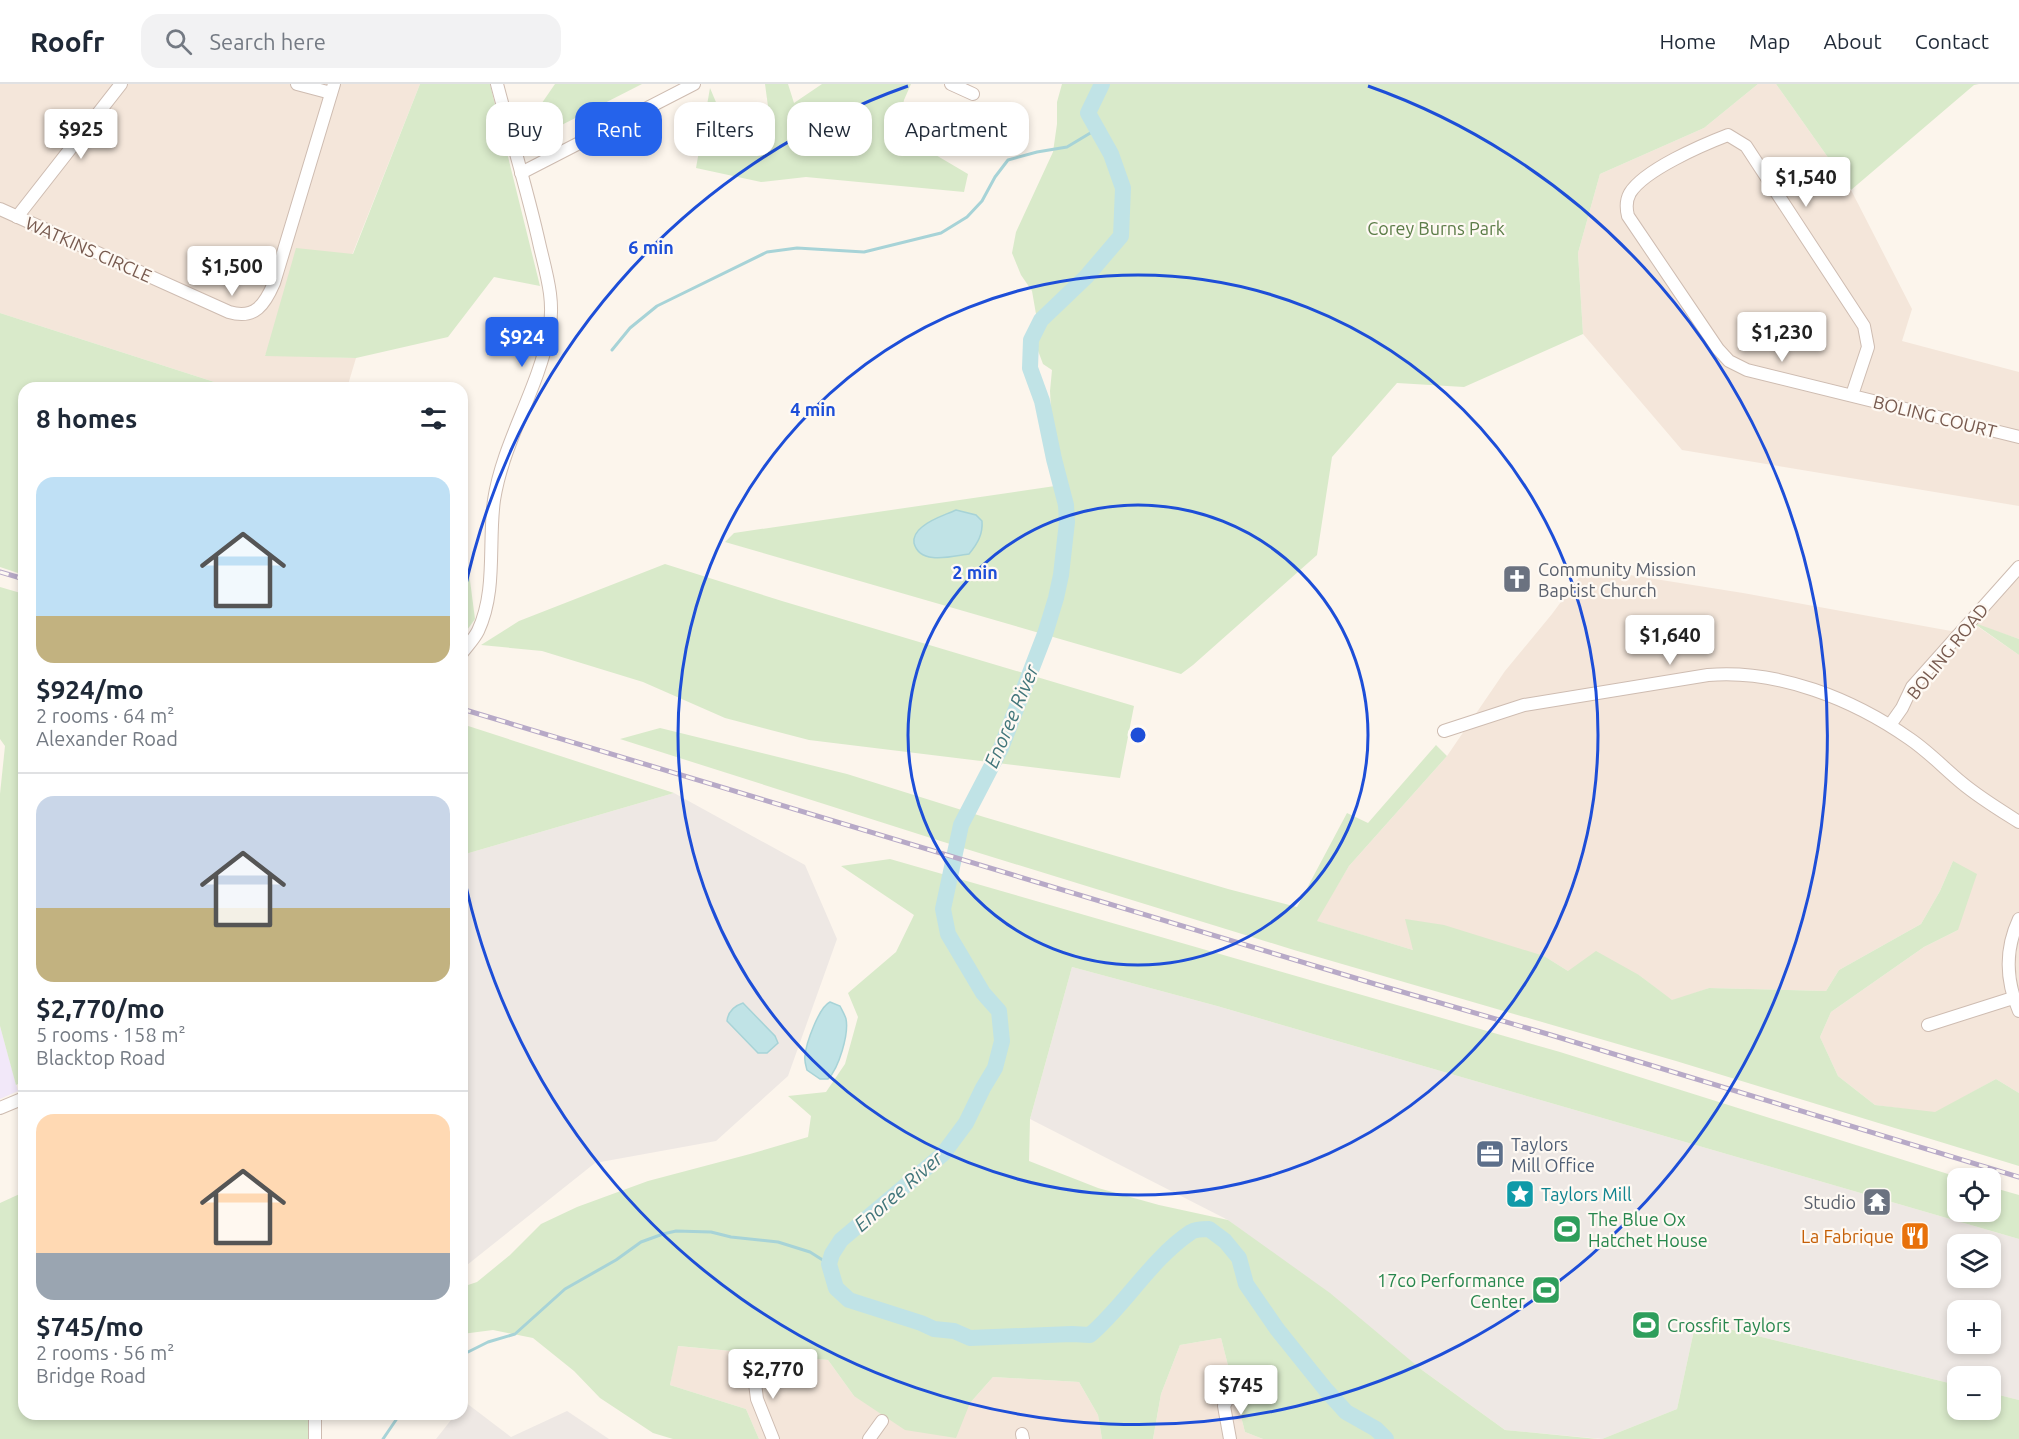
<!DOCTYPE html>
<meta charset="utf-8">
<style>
body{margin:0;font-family:Ubuntu,sans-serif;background:#f2f2f3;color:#1f2937;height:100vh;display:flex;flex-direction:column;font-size:22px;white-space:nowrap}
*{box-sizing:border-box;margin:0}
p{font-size:20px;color:#747a83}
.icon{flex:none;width:33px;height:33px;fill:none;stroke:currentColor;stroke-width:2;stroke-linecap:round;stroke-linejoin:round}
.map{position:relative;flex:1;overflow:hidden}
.drawer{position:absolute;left:18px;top:298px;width:450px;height:1038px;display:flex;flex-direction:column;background:#fff;border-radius:18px;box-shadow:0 3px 9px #0003}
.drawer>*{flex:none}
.hud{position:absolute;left:486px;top:18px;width:570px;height:54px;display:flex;gap:12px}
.tools{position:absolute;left:1947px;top:1084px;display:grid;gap:12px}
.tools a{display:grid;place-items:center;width:54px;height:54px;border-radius:12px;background:#fff;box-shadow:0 3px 9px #0003;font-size:30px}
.price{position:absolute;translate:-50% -51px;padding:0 14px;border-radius:6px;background:#fff;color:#222;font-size:20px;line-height:39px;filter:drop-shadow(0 2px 3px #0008)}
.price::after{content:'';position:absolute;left:50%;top:36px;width:18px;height:14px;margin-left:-9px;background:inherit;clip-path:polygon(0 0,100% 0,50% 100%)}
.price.active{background:#2563eb;color:#fff}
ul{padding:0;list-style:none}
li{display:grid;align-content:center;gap:12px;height:318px;padding:0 18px}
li+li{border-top:2px solid #e0e1e3}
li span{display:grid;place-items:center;height:186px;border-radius:18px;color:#555}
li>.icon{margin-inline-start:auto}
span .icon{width:108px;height:108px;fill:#fffc;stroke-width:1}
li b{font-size:26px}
h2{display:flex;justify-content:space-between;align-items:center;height:72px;padding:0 18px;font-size:26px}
.pill{padding:0 21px;border-radius:18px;background:#fff;box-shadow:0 3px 9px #0003;font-size:21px;line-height:54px}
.pill.active{background:#2563eb;color:#fff}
header{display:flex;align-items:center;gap:36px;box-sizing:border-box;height:84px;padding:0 30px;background:#fff;border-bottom:2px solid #e0e1e3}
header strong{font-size:28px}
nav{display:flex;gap:33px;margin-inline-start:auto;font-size:21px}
.search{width:420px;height:54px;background:#f2f2f3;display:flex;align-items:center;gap:15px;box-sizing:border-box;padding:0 21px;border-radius:18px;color:#747a83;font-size:22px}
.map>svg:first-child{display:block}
.residential{fill:#f4e6da}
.industrial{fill:#eee8e4;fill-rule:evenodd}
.education{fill:#f2e8f9}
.green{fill:#d9eaca}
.water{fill:#c0e3e6;stroke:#a7d3d7;stroke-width:1.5}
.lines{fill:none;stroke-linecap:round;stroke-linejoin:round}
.stream{stroke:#a7d3d7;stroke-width:3}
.river{stroke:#c0e3e6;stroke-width:16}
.minor-casing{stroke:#cebcb1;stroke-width:14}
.minor{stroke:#fff;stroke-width:12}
.rail-casing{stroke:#b7a9c7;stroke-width:5}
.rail{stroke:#fef9f3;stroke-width:3;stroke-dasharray:9;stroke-linecap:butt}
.ring{fill:none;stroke:#1d4ed8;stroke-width:3}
.labels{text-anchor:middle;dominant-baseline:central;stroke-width:4.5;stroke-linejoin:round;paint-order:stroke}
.park-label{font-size:18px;fill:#5b7c47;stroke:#fef9f3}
.street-label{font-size:18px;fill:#775a4f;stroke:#fef9f3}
.worship-label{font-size:18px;fill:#5b616d;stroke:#fef9f3;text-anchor:start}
.service-label{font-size:18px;fill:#4e5e75;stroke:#fef9f3;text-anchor:start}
.culture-label{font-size:18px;fill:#0d838f;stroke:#fef9f3;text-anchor:start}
.leisure-label{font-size:18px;fill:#27864d;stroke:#fef9f3;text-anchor:start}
.food-label{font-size:18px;fill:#c56008;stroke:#fef9f3;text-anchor:end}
.water-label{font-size:20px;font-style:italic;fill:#42767b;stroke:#fef9f3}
.centre{fill:#1d4ed8;stroke:#fef9f3;stroke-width:3}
.ring-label{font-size:18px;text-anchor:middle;font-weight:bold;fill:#1d4ed8;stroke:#fef9f3;stroke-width:4.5;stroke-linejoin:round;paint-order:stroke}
</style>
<header>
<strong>Roofr</strong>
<div class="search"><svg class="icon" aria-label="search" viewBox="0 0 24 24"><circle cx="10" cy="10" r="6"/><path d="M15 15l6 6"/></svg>Search here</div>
<nav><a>Home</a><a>Map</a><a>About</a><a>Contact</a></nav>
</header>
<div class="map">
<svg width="2019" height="1355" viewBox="0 0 2019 1355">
<rect width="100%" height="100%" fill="#fcf5ec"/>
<g class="residential">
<polygon points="0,0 420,0 352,171 265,271 356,274 347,304 233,304 0,229"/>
<polygon points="1758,0 1776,0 1851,106 1912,225 1902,257 2019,288 2019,422 1682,366 1583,250 1578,169 1600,90 1704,44"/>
<polygon points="1586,484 1743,509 1951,547 1972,538 2019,490 2019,555 1974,540 2019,571 2019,1009 1996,995 1935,1029 1875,1021 1838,992 1820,953 1831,928 1924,863 1958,846 1953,777 1940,807 1921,840 1839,886 1826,907 1709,904 1672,917 1639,891 1568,887 1544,872 1413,866 1316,837 1349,782 1447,672 1505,587 1552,530"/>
<polygon points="1221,1254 1245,1348 1263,1355 1153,1355 1161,1310 1180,1261"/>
<polygon points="677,1262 828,1276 854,1312 970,1319 993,1293 1079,1298 1098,1331 1102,1355 759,1355 746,1325 670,1301"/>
</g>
<g class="industrial">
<polygon points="674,709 805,781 837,855 788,992 716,1057 595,1079 462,1185 462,771"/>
<path d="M 1072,883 L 1217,922 L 2019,1155 L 2019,1316 L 1991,1309 L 1990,1293 L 1958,1293 L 1957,1301 L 1696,1237 L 1677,1325 L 1602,1355 L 1505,1346 L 1422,1286 L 1228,1136 L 1030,1035 ZM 1958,1161 L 1990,1161 L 1990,1194 L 1958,1194 ZM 1958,1227 L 1990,1227 L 1990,1260 L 1958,1260 Z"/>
<polygon points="465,1318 511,1353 567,1327 609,1355 436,1355 455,1331 462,1330 462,1322"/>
</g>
<polygon class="education" points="0,942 18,1007 0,1015"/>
<g class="green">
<polygon points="420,0 490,0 540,202 494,193 448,253 356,274 265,272 296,164 353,170"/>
<polygon points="555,0 642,0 542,51 533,32"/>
<polygon points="765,0 788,0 794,19 822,0 911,0 904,16 899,40 929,67 968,90 964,108 806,93 761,98 696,84 710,4 729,49 772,52"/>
<polygon points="1062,0 1758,0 1704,44 1600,90 1578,169 1583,250 1464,303 1397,299 1332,373 1317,471 1193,581 1181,590 725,458 734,449 1055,402 1050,307 1052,286 1043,280 1034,256 1036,230 1032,207 1021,191 1012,169 1016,148 1053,68 1057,40 1057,18"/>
<polygon points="1776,0 1979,0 1974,1 1851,106"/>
<polygon points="0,229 233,304 24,304 24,491 0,483"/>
<polygon points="462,435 475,535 462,553"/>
<polygon points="665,480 782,517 1134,622 1120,694 809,656 725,634 643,598 542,567 481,561 519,537"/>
<polygon points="0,503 24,510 24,997 16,1001 0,942 0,710 5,662 0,655"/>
<polygon points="1972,538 2019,555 2019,571"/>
<polygon points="462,640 674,709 462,771"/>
<polygon points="660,644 847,690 984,733 1228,805 1297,823 1347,729 1368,739 1436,661 1447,672 1349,782 1317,837 1413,866 1405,835 1444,841 1544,872 1568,887 1596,867 1639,891 1672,916 1709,904 1826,907 1839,886 1921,840 1940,807 1953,777 1977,790 1958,846 1924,863 1831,928 1820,953 1838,992 1875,1021 1935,1028 1996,995 2019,1009 2019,1082 1676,977 1294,866 934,755 620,655"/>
<polygon points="890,775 1560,968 1964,1095 1958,1095 1958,1128 1990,1128 1991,1103 2019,1111 2019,1155 1217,922 1072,883 1030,1035 1029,1077 1098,1104 1159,1121 1228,1136 1330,1209 1422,1286 1505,1346 1598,1355 1263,1355 1245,1348 1221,1254 1180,1261 1161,1310 1153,1355 1102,1355 1098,1331 1079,1298 993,1293 970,1319 956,1354 905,1346 854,1312 828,1276 678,1262 670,1301 746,1325 759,1355 673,1355 653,1349 600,1314 574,1287 533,1254 493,1246 462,1250 462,1203 477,1198 510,1171 541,1140 577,1123 648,1097 750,1070 808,1053 811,1032 788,1012 826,1008 845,980 858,933 848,909 896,868 914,831 841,782"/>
<polygon points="24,1108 24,1330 311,1331 312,1355 0,1355 0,1119"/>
<polygon points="1696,1237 1957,1301 1958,1326 1990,1326 1991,1309 2019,1316 2019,1355 1602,1355 1677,1325"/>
</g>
<g class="water">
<path d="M 956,426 L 976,431 L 982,437 C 983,450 978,459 969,470 C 953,472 920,482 914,459 C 913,452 917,447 922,443 C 931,435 945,431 956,426 Z"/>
<path d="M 830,918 L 840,922 C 842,926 845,931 846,935 C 849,950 839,984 828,995 L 820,995 L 807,986 C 806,982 804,976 805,972 C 806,959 819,923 830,918 Z"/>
<path d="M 743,919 L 775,952 L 778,959 L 767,969 L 758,969 L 727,937 C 728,927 734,922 743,919 Z"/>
</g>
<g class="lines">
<g class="stream">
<polyline points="612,266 630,244 657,222 767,168 797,164 864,168 941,149 967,133 982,117 995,93 1008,76 1037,68 1067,63 1097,45"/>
<polyline points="462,1271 488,1258 515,1250 565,1205 616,1176 641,1158 663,1150 676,1147 711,1148 731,1153 778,1158 810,1168 829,1180"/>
<polyline points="383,1355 400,1330"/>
</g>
<path class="river" d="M 1102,0 L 1088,29 L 1111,70 L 1123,104 L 1121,152 L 1086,193 L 1041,236 L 1031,256 L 1030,284 L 1042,317 L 1054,375 L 1066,421 L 1067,438 L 1061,491 L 1056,514 L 1045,550 L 1001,664 L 961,741 L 943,825 L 948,850 L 983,909 L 999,927 L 1002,957 L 995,984 L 983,1004 L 966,1039 L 943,1070 L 841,1156 L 832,1170 L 829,1180 L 836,1204 L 849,1216 L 921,1239 L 934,1245 L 954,1247 L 970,1254 L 1072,1250 L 1090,1251 C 1126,1220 1151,1175 1191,1148 C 1196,1145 1203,1145 1209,1145 L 1225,1157 L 1239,1174 L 1246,1200 L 1277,1245 L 1326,1306 L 1346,1328 L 1376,1345 L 1386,1355"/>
<g class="minor-casing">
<g id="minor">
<polyline points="297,0 331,9"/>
<polyline points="951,0 973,10"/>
<polyline points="521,89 694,0"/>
<path d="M 0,125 L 229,228 C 255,236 265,220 274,199 L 334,0"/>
<polyline points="17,133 121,0"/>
<path d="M 1852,311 L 1868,263 L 1864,242 L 1746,62 L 1728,51 C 1702,61 1644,86 1630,109 C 1626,116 1626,124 1628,132 L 1718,265 L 1729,277 L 1747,286 L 2019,353"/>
<path d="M 462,569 C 467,562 474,555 478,547 C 497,507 488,459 494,416 C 503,358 538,306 549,248 C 555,218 547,192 540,163 C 528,108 511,54 497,0"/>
<polyline points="1890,641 1902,624 1912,603 2019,483"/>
<path d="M 1444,647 L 1524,621 L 1708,591 C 1778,585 1853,615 1910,655 C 1929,668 1945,685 1962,699 C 1980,714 2000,726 2019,738"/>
<path d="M 2019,835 C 2005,865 2006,897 2019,927"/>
<polyline points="1928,941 2013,914"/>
<polyline points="0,1024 24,1014"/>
<polyline points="753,1284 757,1315 773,1355"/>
<polyline points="1022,1350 1023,1355"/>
<polyline points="315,1355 315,1330"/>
<polyline points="869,1355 882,1337"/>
<polyline points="1230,1355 1224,1322 1232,1307"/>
</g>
</g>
<use href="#minor" class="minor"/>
<g class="rail-casing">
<g id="rail">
<polyline points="0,488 24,495"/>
<polyline points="462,625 1375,900 1551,951 2019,1093"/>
</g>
</g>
<use href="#rail" class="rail"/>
</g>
<g class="ring">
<circle cx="1138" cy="651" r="230"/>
<circle cx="1138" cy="651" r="460"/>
<path d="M463 514A689 689 0 0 1 908 2M1368 2A689 689 0 1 1 463 788"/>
</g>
<defs>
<g id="church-square" transform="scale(1.5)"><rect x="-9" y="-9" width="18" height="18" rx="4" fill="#6b7280" stroke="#fef9f3"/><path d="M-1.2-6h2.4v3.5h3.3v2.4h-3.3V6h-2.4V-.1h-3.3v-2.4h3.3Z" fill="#fff"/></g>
<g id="office-square" transform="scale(1.5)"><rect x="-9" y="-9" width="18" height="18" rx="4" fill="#5c6f8a" stroke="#fef9f3"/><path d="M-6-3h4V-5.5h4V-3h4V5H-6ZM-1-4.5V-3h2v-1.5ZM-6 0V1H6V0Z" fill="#fff"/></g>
<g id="sight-square" transform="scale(1.5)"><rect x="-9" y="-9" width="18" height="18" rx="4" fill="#0f9aa8" stroke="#fef9f3"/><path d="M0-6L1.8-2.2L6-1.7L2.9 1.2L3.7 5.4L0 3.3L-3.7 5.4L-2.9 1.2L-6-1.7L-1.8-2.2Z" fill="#fff"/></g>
<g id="temple-square" transform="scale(1.5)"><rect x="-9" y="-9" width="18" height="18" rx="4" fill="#6b7280" stroke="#fef9f3"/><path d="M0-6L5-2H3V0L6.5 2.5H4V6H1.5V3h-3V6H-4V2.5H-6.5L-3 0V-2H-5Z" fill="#fff"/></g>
<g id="stadium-square" transform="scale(1.5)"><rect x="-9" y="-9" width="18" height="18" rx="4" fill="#2e9e5b" stroke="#fef9f3"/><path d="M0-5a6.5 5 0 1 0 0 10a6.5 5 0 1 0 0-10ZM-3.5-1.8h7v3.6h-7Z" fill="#fff"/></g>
<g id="restaurant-square" transform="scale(1.5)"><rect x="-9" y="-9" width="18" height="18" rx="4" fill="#e8710a" stroke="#fef9f3"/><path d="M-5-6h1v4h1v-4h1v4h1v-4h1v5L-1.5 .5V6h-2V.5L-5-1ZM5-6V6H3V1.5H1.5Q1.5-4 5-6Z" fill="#fff"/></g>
</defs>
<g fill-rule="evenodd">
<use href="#church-square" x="1517" y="495"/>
<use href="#office-square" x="1490" y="1070"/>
<use href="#sight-square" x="1520" y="1110"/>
<use href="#temple-square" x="1877" y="1118"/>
<use href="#stadium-square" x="1567" y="1145"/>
<use href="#restaurant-square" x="1915" y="1152"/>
<use href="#stadium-square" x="1546" y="1206"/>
<use href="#stadium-square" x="1646" y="1241"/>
</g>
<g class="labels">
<g class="park-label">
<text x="1436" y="144">Corey Burns Park</text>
</g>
<g class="street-label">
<text transform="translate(89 165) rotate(24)">WATKINS CIRCLE</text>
<text transform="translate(1935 332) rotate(14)">BOLING COURT</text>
<text transform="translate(1947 567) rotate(-51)">BOLING ROAD</text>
</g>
<g class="worship-label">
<text x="1538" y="485">Community Mission<tspan x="1538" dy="21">Baptist Church</tspan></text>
<text x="1856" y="1118" text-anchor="end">Studio</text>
</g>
<g class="service-label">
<text x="1511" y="1060">Taylors<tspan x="1511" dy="21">Mill Office</tspan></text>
</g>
<g class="culture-label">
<text x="1541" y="1110">Taylors Mill</text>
</g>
<g class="leisure-label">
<text x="1588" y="1135">The Blue Ox<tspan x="1588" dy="21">Hatchet House</tspan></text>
<text x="1525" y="1196" text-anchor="end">17co Performance<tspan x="1525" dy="21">Center</tspan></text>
<text x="1667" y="1241">Crossfit Taylors</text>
</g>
<g class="food-label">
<text x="1894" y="1152">La Fabrique</text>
</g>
<g class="water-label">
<text transform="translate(1011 632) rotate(-67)">Enoree River</text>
<text transform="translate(898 1107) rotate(-41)">Enoree River</text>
</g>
</g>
<circle cx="1138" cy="651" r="9" class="centre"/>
<g class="ring-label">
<text x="651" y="170">6 min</text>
<text x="813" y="332">4 min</text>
<text x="975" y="495">2 min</text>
</g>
</svg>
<div class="tools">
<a><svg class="icon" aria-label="locate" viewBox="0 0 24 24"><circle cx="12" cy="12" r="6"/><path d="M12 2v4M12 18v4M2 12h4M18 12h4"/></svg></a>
<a><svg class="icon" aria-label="layers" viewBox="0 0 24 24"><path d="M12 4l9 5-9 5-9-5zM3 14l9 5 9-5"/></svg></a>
<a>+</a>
<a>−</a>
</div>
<b class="price" style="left:81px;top:76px">$925</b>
<b class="price" style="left:1806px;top:124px">$1,540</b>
<b class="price" style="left:232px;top:213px">$1,500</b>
<b class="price" style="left:1782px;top:279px">$1,230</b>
<b class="price active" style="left:522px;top:284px">$924</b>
<b class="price" style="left:1670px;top:582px">$1,640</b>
<b class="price" style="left:773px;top:1316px">$2,770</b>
<b class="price" style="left:1241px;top:1332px">$745</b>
<div class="hud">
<a class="pill">Buy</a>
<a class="pill active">Rent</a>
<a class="pill">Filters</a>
<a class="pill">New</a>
<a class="pill">Apartment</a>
</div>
<section class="drawer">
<h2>8 homes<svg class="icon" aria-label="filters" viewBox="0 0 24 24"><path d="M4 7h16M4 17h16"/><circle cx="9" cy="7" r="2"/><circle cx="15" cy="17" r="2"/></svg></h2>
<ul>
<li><span style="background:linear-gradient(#bfe0f5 75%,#c2b280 0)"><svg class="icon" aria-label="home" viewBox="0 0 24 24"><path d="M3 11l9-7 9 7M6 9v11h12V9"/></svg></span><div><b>$924/mo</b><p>2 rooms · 64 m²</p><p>Alexander Road</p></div></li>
<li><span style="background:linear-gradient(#c9d6e8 60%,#c2b280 0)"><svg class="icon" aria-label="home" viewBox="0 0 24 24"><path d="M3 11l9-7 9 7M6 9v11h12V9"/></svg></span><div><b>$2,770/mo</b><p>5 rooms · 158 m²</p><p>Blacktop Road</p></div></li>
<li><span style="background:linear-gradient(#ffd9b3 75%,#9aa5b1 0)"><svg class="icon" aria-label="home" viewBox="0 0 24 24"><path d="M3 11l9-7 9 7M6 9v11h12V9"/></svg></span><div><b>$745/mo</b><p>2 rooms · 56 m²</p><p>Bridge Road</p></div></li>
</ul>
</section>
</div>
